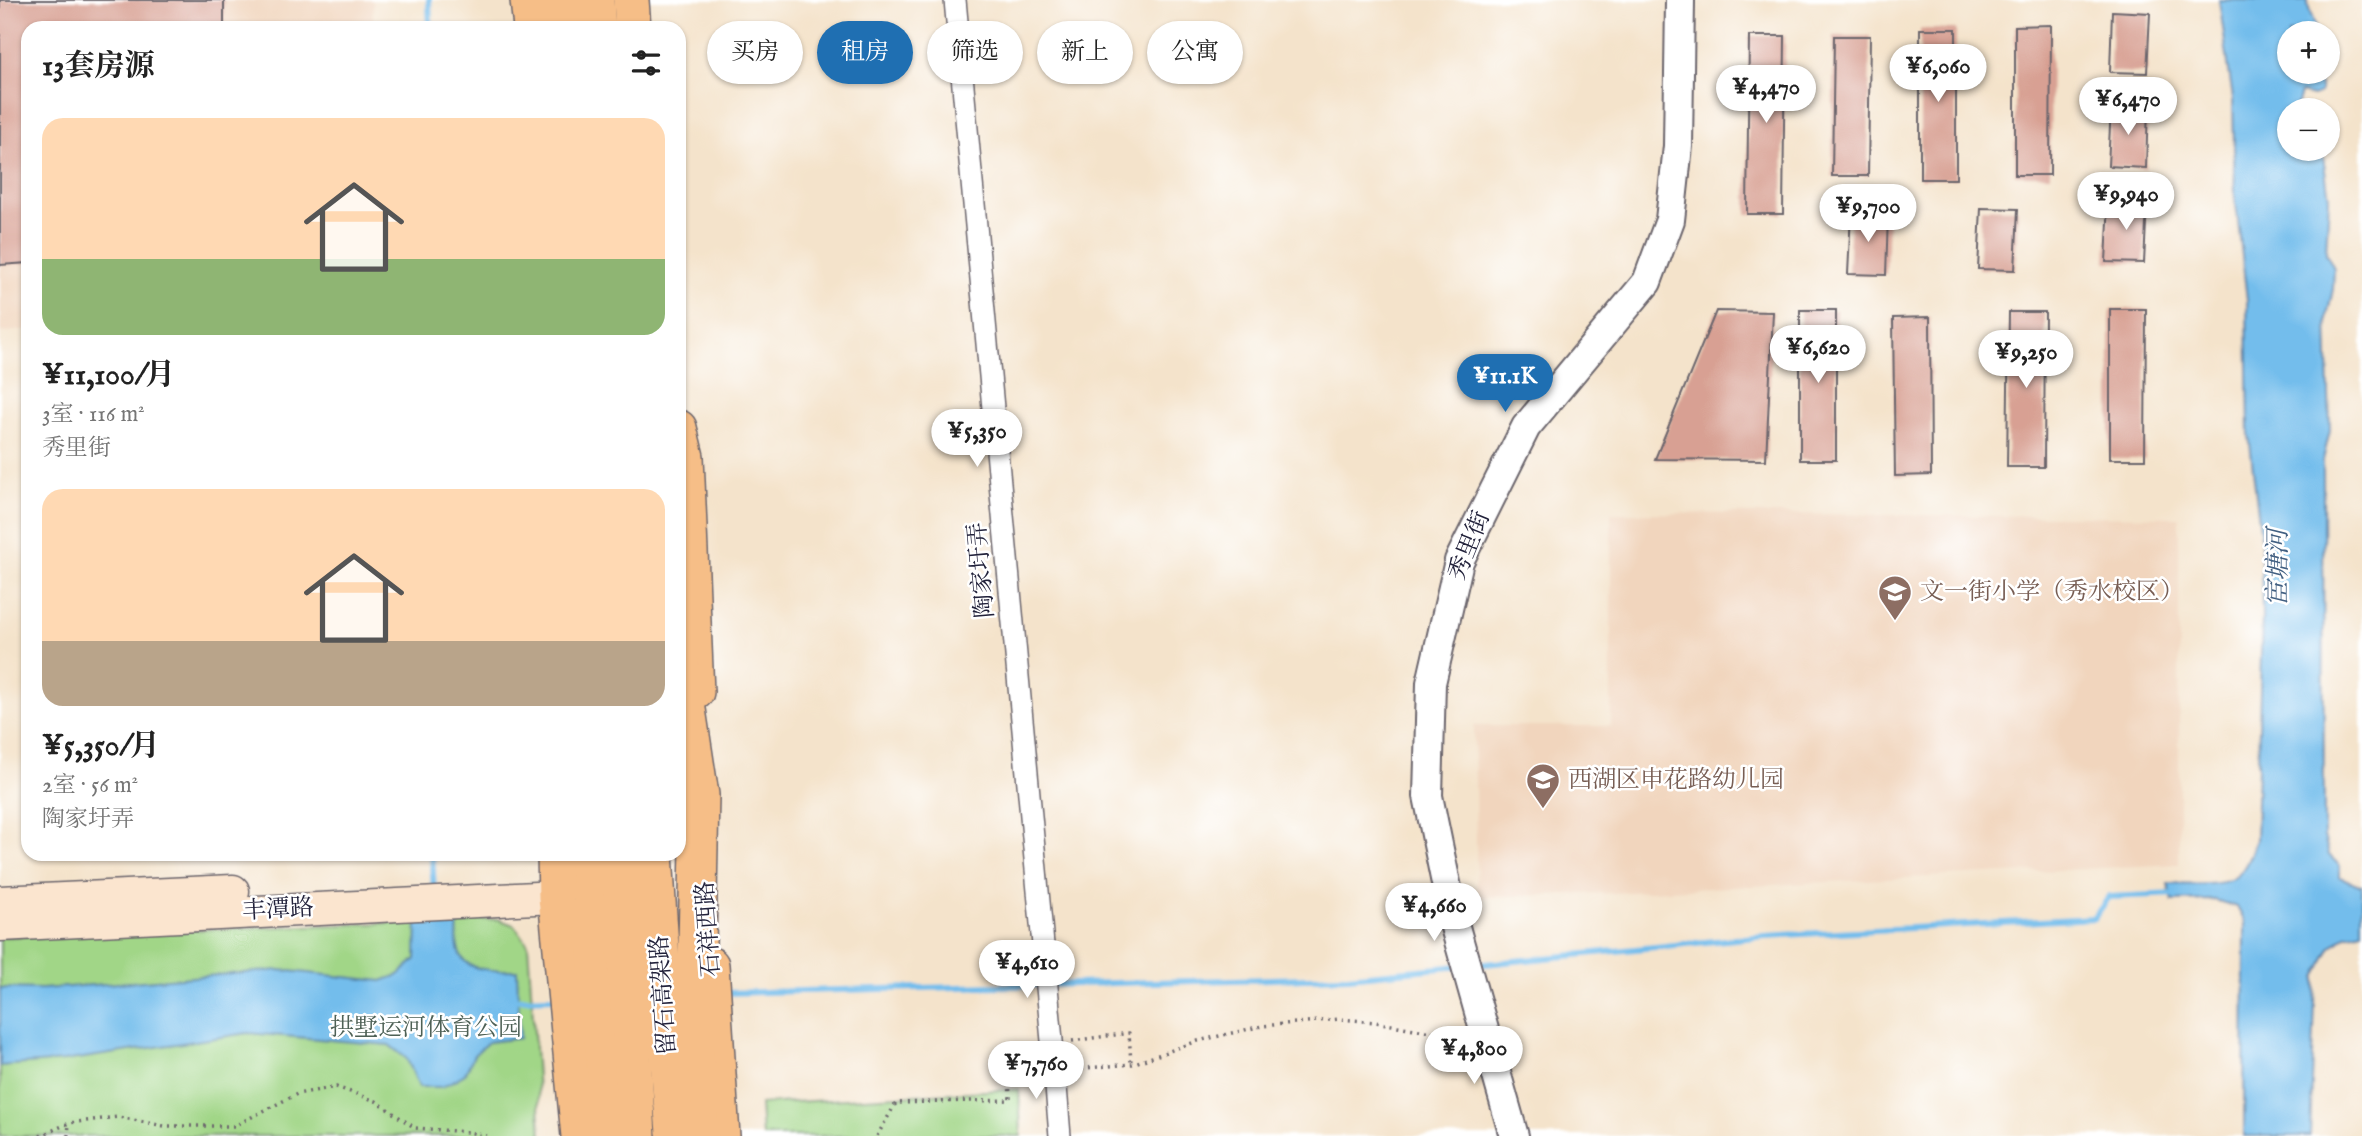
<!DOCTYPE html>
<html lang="zh">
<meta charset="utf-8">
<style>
body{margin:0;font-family:"IM FELL English","Noto Serif SC",serif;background:#f2f2f2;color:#222;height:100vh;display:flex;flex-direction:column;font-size:26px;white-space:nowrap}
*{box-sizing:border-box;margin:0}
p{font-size:23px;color:#767676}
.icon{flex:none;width:38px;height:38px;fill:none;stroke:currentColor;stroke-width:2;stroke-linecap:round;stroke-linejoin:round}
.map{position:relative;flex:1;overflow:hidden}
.details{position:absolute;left:21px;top:21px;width:665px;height:840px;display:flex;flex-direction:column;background:#fff;border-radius:21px;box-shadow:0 2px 5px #0004}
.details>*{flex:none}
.banner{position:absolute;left:707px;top:21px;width:665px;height:63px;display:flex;gap:14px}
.buttons{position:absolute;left:2277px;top:21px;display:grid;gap:14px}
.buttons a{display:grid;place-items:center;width:63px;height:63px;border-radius:50%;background:#fff;box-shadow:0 2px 5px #0004;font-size:35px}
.price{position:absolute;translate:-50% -60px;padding:0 16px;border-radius:24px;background:#fff;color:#222;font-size:23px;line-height:46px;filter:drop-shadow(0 2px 4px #0008)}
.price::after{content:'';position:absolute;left:50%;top:42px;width:21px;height:16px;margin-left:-10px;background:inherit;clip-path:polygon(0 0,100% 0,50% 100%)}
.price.selected{background:#1f6fb2;color:#fff}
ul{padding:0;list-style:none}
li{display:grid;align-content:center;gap:14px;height:371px;padding:0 21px}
li span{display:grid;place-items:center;height:217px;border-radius:21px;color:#555}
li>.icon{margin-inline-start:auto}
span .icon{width:126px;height:126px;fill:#fffc;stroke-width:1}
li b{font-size:30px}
h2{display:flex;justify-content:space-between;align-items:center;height:84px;padding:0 21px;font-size:30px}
.tag{padding:0 24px;border-radius:32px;background:#fff;box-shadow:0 2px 5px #0004;font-size:24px;line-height:63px}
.tag.selected{background:#1f6fb2;color:#fff}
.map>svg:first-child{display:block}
.built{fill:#f1d5bd}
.green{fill:#a1d687;stroke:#627c61;stroke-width:2}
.water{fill:#73bdec;stroke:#4a7094;stroke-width:2}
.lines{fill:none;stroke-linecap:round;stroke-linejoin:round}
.stream{stroke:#73bdec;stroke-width:6}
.building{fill:#d8a093}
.minor-casing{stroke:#6c666d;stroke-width:24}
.tertiary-casing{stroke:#6c666d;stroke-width:32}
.secondary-casing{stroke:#6c666d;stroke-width:35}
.primary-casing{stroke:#6c666d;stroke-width:38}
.trunk-casing{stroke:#6c666d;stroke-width:40}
.path{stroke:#6c666d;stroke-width:3.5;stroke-dasharray:2 5;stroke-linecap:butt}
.minor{stroke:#fff;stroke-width:21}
.tertiary{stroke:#fff;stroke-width:28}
.secondary{stroke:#fbe5cf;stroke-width:32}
.primary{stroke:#f6be87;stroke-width:35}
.trunk{stroke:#f6be87;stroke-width:37}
.minor-bridge-casing{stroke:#6c666d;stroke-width:24;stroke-linecap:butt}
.minor-bridge{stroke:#fff;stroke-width:21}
.labels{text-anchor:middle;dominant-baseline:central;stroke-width:5;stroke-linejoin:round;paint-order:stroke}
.street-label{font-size:24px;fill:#22223b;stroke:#fff}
.education-label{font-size:24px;fill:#785e54;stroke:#fff;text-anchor:start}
.park-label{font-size:24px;fill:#4e6156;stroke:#fff}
.water-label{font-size:26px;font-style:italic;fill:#426082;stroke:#fff}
</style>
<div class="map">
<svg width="2362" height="1136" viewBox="0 0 2362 1136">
<rect width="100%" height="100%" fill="#fff"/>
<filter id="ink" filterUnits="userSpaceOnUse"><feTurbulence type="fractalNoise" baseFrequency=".0143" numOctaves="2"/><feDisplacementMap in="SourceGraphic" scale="14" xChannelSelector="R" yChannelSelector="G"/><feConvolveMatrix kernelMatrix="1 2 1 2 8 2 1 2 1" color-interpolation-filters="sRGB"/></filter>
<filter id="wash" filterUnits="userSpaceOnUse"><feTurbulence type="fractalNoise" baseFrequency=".00686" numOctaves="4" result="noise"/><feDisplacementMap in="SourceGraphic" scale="28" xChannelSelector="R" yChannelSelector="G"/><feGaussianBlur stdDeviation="1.57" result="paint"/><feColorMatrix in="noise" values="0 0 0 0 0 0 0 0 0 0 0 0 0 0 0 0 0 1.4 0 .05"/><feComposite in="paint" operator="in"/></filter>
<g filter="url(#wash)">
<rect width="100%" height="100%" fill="#f4e3cb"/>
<g class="built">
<polygon points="0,0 373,0 373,28 28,28 28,329 0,333"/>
<polygon points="1611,513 2179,517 2179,864 1611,893 1477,897 1474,726 1611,726"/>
</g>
<g class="green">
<polygon points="498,919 514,925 528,944 541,1136 0,1136 0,937"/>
<polygon points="1019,1089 1021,1136 762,1136 760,1104"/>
</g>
<g class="water">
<path d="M 2219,0 L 2308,0 C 2307,13 2316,21 2317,33 L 2289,33 L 2289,72 L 2310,72 L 2320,85 L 2320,93 L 2313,96 L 2301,93 L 2296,110 L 2289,110 L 2289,149 L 2322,149 L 2329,198 L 2326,253 L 2334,268 L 2333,289 L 2327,317 L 2330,431 L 2323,460 L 2324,836 L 2329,855 L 2340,866 L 2340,877 L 2362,886 L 2362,931 L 2346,935 L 2330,948 L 2316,977 L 2310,1136 L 2244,1136 L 2245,922 L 2237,907 L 2215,900 L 2172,901 L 2168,884 C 2184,884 2220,887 2234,878 C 2246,870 2251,853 2256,840 L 2262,616 L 2261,539 L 2249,435 L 2247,300 L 2235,194 L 2233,99 Z"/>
<path d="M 417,919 L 458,919 C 458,928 456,939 458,948 C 463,974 496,970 517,970 L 520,1038 L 488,1042 L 474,1055 L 465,1074 L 442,1087 L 419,1087 L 407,1059 L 389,1045 L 248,1033 L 64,1061 L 0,1066 L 0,988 L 42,989 L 280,970 L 382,981 L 399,975 L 416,959 Z"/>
</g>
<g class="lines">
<g class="stream">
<polyline points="429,0 430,28"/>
<polyline points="432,854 434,894"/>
<polyline points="1474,965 1765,936 2094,918 2109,897 2178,894"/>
<polyline points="722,993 1348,977 1460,966"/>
<polyline points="512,999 554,998"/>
</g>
</g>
<g id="blocks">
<g class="building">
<polygon points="0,0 224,0 224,28 28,28 28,263 0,265"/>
<polygon points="2112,11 2150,13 2147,73 2110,72"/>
<polygon points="2051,25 2050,175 2015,175 2015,26"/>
<rect x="1920" y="29" width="36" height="150"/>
<polygon points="1749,36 1785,36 1783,214 1747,214"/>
<polygon points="1834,36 1870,36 1868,176 1832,176"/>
<polygon points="2111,106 2148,107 2146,168 2108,166"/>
<polygon points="2109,201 2147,202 2144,263 2106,262"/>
<polygon points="1981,208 2018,209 2015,270 1978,269"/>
<polygon points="1851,213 1888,215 1886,275 1848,274"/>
<polygon points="2110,309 2146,309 2145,459 2110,459"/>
<rect x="1800" y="310" width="36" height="150"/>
<polygon points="1716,311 1773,312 1766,460 1655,459"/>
<polygon points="2009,312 2045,312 2044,467 2007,467"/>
<polygon points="1930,317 1931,475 1895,476 1893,318"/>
</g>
</g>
</g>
<g filter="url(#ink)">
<use href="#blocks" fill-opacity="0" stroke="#6c666d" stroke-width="2"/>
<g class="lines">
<g class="minor-casing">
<g id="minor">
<polyline points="955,0 1042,934"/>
<polyline points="1054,1062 1060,1136"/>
</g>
</g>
<g class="tertiary-casing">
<polyline id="tertiary" points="1514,1136 1455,927 1428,796 1431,683 1459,561 1526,427 1647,282 1670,220 1678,146 1680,0"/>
</g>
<g class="secondary-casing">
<g id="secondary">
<polyline points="0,902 233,891"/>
<polyline points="0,925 556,897"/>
</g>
</g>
<g class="primary-casing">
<g id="primary">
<polyline points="528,0 531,28"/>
<polyline points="631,0 633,28"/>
<polyline points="679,428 686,457 696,692"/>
<polyline points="555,854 556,897 579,1136"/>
<polyline points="711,965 722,1136"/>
</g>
</g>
<g class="trunk-casing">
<g id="trunk">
<polyline points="560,0 562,28"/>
<polyline points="595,0 597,28"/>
<polyline points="679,657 700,795 695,1049 700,1136"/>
<polyline points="588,854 611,1136"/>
<polyline points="620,854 637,1136"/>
<polyline points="654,854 662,979 675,1132"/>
</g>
</g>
<g class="path">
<polyline points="1072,1041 1129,1033 1131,1063"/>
<polyline points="1075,1069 1132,1064 1198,1041 1262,1026 1340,1019 1375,1022 1448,1035 1462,1036"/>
<polyline points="40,1136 69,1123 118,1117 164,1126 234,1126 297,1094 336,1087 376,1101 415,1128 468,1132 487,1136"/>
<polyline points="68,1136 69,1123"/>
<polyline points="877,1136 896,1103 1010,1100 1008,1050 1033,1046"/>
</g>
<use href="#minor" class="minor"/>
<use href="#tertiary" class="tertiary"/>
<use href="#secondary" class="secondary"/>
<use href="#primary" class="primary"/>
<use href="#trunk" class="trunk"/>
<g class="minor-bridge-casing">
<polyline id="minor-bridge" points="1042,934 1054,1062"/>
</g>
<use href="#minor-bridge" class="minor-bridge"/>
</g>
</g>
<defs>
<g id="school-pin" transform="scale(1.75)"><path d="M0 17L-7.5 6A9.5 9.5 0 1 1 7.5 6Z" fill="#8d6e63" stroke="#fff"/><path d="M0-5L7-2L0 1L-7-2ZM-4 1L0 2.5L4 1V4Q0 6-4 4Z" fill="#fff"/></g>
</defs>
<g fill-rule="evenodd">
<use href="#school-pin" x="1895" y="592"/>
<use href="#school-pin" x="1543" y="780"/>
</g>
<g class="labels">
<g class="street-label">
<text transform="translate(1470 546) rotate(-68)">秀里街</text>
<text transform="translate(982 570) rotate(-95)">陶家圩弄</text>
<text transform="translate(278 910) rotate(-3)">丰潭路</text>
<text transform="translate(709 929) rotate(-94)">石祥西路</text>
<text transform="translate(664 995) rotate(-94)">留石高架路</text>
</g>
<g class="education-label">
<text x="1920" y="592">文一街小学（秀水校区）</text>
<text x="1568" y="780">西湖区申花路幼儿园</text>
</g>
<g class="park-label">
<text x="426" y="1028">拱墅运河体育公园</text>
</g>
<g class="water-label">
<text transform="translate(2278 568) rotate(-90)">宦塘河</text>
</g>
</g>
</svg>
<div class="buttons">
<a>+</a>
<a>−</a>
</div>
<b class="price" style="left:1938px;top:104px">¥6,060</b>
<b class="price" style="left:1766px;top:125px">¥4,470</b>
<b class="price" style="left:2128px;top:137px">¥6,470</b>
<b class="price" style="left:2126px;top:232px">¥9,940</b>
<b class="price" style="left:1868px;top:244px">¥9,700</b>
<b class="price" style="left:1818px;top:385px">¥6,620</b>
<b class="price" style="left:2026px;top:390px">¥9,250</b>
<b class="price selected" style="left:1505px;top:414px">¥11.1K</b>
<b class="price" style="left:977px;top:469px">¥5,350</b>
<b class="price" style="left:1434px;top:943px">¥4,660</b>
<b class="price" style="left:1027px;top:1000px">¥4,610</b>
<b class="price" style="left:1474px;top:1086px">¥4,800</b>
<b class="price" style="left:1036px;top:1101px">¥7,760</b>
<div class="banner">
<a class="tag">买房</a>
<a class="tag selected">租房</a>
<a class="tag">筛选</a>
<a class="tag">新上</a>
<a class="tag">公寓</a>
</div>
<section class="details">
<h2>13套房源<svg class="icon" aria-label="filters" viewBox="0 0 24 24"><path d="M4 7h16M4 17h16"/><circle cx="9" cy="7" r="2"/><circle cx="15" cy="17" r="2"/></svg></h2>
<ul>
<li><span style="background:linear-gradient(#ffd9b3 65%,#8fb573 0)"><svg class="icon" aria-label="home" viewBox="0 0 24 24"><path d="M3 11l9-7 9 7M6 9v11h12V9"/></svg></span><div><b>¥11,100/月</b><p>3室 · 116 m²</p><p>秀里街</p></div></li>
<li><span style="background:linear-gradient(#ffd9b3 70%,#b9a48a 0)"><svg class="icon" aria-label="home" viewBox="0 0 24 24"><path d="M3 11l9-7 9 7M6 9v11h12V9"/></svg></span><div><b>¥5,350/月</b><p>2室 · 56 m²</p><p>陶家圩弄</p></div></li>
</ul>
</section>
</div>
